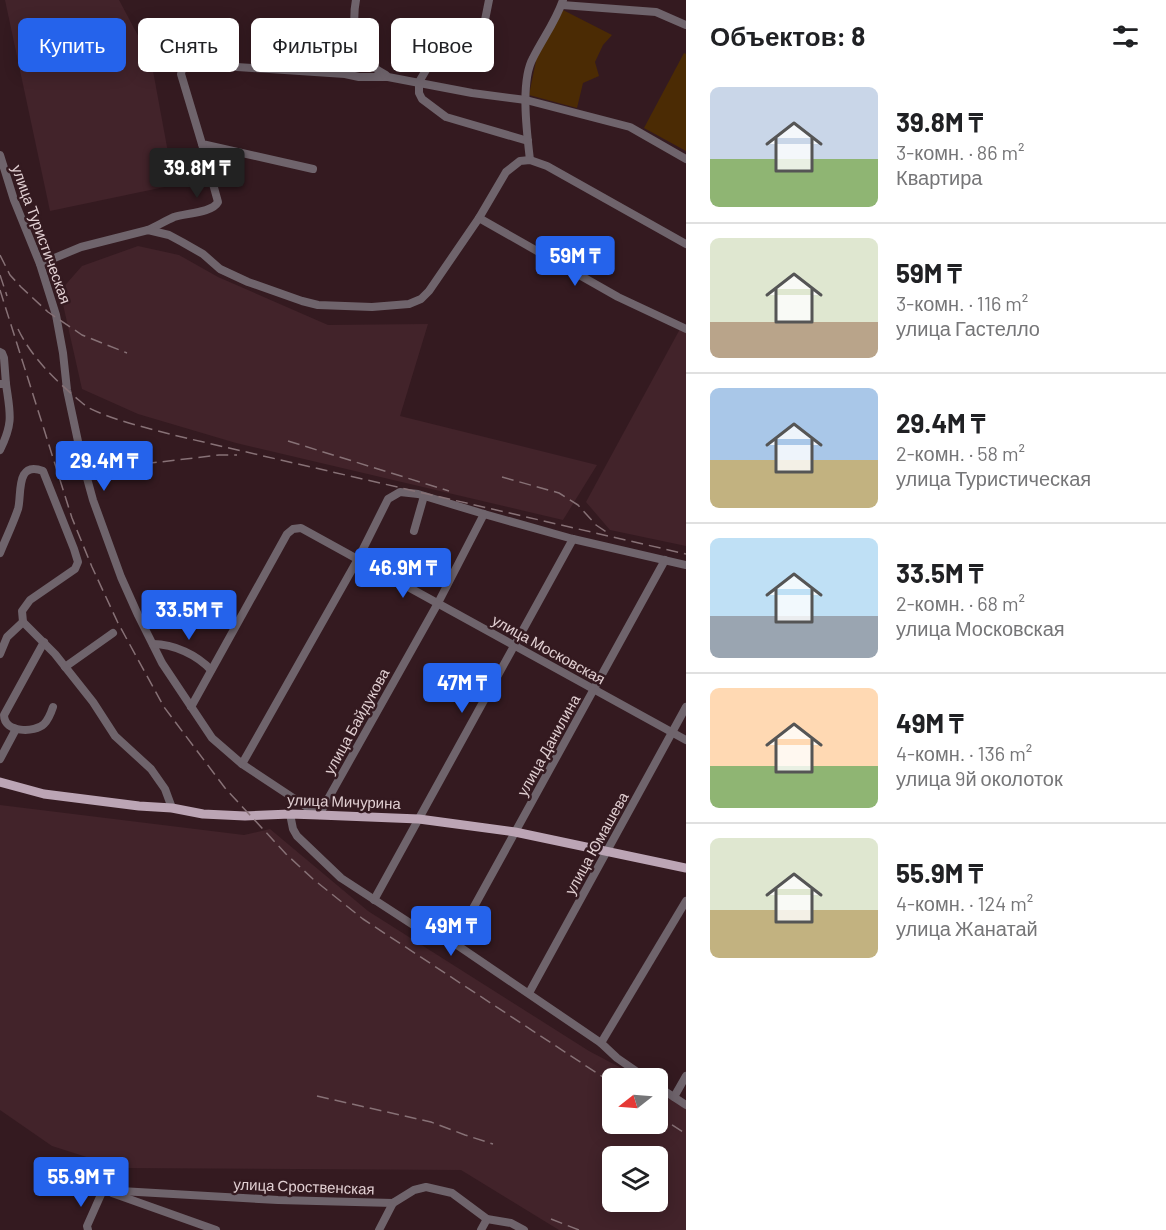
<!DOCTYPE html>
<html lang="ru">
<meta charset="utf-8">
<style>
body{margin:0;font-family:Barlow,sans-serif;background:#f2f2f2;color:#202124;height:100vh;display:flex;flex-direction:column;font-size:22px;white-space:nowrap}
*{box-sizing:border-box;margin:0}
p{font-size:20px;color:#757577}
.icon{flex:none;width:33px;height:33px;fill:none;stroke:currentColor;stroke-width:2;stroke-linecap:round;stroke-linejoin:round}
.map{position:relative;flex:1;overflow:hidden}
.panel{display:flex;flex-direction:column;background:#fff;width:480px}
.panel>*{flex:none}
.top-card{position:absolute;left:18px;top:18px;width:570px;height:54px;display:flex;gap:12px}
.needle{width:39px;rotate:253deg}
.fabs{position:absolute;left:602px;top:1068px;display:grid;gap:12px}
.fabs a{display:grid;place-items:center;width:66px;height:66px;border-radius:9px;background:#fff;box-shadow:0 3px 15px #0003;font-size:30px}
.price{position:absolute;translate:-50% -51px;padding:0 14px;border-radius:6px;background:#2563eb;color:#fff;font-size:20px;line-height:39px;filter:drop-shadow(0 2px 3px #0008)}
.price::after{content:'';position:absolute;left:50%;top:36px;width:18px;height:14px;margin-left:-9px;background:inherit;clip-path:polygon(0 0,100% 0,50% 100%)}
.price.selected{background:#222;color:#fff}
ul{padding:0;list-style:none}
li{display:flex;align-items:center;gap:18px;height:150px;padding:0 24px}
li+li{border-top:2px solid #e0e0e0}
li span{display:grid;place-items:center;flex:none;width:168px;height:120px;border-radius:9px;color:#555}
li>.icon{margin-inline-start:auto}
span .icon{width:72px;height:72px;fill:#fffc;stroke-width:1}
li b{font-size:26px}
h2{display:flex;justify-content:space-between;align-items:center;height:72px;padding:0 24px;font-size:26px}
.chip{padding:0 21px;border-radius:9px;background:#fff;box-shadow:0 3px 15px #0003;font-size:21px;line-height:54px}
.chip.selected{background:#2563eb;color:#fff}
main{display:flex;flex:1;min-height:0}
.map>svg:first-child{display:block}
.built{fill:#42232a;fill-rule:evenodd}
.green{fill:#4b2b04}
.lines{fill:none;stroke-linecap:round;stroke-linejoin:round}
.minor{stroke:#6f646c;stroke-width:8}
.major{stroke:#bca5b5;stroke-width:9}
.rail{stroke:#877176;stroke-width:1.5;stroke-dasharray:12 6;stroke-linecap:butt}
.labels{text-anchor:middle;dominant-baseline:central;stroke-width:5;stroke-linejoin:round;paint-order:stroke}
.street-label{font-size:15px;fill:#e1cfd2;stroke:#341a20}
</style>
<main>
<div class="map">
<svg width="686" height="1230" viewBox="0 0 686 1230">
<rect width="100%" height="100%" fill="#341a20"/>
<g class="built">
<polygon points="5,0 119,0 151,60 174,185 50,211"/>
<polygon points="138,246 179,255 218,277 328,325 428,324 400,416 597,465 563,520 236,443 138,414 82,389 60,291 82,266"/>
<polygon points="680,329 686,332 686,546 610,530 586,502"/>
<path d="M 0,805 L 244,835 L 270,829 L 368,911 L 589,1051 L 640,1078 L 612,1078 L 612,1124 L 657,1124 L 657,1088 L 686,1103 L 686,1230 L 559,1230 L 461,1170 L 121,1168 L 52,1146 L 0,1110 ZM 612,1156 L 657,1156 L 657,1202 L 612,1202 Z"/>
</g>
<g class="green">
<polygon points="563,10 612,35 603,45 595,62 599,76 583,83 577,108 529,95 537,56"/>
<polygon points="684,53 686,54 686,151 644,128"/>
</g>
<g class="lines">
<g class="minor">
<path d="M 356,0 C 354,10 354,20 355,29 C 358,54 364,63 386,75"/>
<polyline points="489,0 482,35 478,42 434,62 426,70 419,82 419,93 422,99 446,117 528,141"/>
<polyline points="562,5 656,12 686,25"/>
<polyline points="0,155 14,200 40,264 56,315 63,353 67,390 82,460 93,500 121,577 138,615 162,663 212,738 242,764 319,815 438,603 484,514"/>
<path d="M 530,160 C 527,134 520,81 533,58 C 543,38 556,21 563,0"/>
<path d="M 313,169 L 202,144 L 181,74 C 182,62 197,65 206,65 L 345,74 L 359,77 L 388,77 L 472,93 L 526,100 L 630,127 L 686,159"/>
<polyline points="479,218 618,297 686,329"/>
<path d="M 148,230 C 157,226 165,221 174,217 C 186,213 212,213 218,202 L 202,144"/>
<polyline points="40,264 81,247 148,230 169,235 182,242 203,254 220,269 248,282 302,301 318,305 372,307 409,304 421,299 429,291 479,218 506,172 520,161 530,160 547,166 686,244"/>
<polyline points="0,352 2,353 4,358 6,384 0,384"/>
<path d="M 0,450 C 14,422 10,413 6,384"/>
<polyline points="414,531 424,496"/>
<path d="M 0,553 C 6,538 13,524 18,509 C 22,496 15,460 43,471 L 74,549 L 78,562 L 75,569 L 30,600 L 22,611 L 23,622"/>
<path d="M 44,642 L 4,715 C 4,733 35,733 44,724 C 48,720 51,713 53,707"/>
<path d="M 153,644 C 174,644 197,655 211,670"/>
<polyline points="0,654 7,637 23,622 55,654 93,702 115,736 151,769 165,789 172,808"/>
<polyline points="65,667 113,633"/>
<polyline points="191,707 287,534 293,529 301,528 686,740"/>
<polyline points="0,759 16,729"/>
<polyline points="242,764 358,559 388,499 400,492 418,494 484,514 573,539 686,565"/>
<polyline points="290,814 293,829 297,836 341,878 430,936 454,943 601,1043 617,1058 646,1078"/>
<polyline points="374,900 573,539"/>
<polyline points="454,943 665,560"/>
<polyline points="529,993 686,707"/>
<polyline points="601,1043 686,901"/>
<polyline points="657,1086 686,1105"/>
<polyline points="674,1097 686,1076"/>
<polyline points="103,1190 278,1200 393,1203 414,1190 426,1187 452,1193 487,1219 511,1223 524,1230"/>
<polyline points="112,1193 216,1230"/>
<polyline points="88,1230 87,1226 103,1190"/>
<polyline points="379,1230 393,1203"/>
<polyline points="481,1230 487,1219"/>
</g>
<polyline class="major" points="0,782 44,794 139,806 172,808 203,814 245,816 290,814 319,815 419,819 515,832 686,868"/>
<g class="rail">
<polyline points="0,255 10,275 21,287 48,312 82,335 127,353"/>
<polyline points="0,275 7,296"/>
<polyline points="0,290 72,518 92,567 118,623 164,707 225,788 286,854 313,879 363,919 612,1083"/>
<path d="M 18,329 C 31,356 52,377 74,396 C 79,400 84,405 89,408 C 115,421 145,427 173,435 L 686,554"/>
<polyline points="288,441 449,491"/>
<polyline points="109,468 219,455 237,455"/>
<polyline points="502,477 559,493 578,505 596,525 608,533"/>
<polyline points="317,1096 431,1122 465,1135 493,1144"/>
<polyline points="657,1115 686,1134"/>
<polyline points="551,1219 579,1230"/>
</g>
</g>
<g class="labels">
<g class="street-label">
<text transform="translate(42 234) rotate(70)">улица Туристическая</text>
<text transform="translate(549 649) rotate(29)">улица Московская</text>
<text transform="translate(356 721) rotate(-61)">улица Байдукова</text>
<text transform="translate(548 745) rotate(-61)">улица Данилина</text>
<text transform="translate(344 801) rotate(2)">улица Мичурина</text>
<text transform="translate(596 843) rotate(-61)">улица Юмашева</text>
<text transform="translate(304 1186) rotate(2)">улица Сроственская</text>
</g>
</g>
</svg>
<div class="fabs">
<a><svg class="needle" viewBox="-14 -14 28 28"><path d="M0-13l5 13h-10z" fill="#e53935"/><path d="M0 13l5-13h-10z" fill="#757577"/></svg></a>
<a><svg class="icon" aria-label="layers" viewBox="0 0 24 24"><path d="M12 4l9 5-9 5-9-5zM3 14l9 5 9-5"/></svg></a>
</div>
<b class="price selected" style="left:197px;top:199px">39.8M ₸</b>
<b class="price" style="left:575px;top:287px">59M ₸</b>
<b class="price" style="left:104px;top:492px">29.4M ₸</b>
<b class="price" style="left:403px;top:599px">46.9M ₸</b>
<b class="price" style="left:189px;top:641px">33.5M ₸</b>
<b class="price" style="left:462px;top:714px">47M ₸</b>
<b class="price" style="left:451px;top:957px">49M ₸</b>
<b class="price" style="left:81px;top:1208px">55.9M ₸</b>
<div class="top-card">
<a class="chip selected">Купить</a>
<a class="chip">Снять</a>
<a class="chip">Фильтры</a>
<a class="chip">Новое</a>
</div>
</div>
<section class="panel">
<h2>Объектов: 8<svg class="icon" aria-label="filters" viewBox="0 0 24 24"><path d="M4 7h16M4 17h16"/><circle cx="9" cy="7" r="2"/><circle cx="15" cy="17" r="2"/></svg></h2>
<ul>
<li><span style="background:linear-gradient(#c9d6e8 60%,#8fb573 0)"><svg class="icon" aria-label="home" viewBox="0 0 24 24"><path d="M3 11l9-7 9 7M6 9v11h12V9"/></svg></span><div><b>39.8M ₸</b><p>3-комн. · 86 m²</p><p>Квартира</p></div></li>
<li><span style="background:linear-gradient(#dfe7d0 70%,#b9a48a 0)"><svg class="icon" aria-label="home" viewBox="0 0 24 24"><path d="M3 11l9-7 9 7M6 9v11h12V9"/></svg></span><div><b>59M ₸</b><p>3-комн. · 116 m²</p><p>улица Гастелло</p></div></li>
<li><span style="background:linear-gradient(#a9c7e8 60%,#c2b280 0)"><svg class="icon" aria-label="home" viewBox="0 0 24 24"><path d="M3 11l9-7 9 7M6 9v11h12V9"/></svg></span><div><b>29.4M ₸</b><p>2-комн. · 58 m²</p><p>улица Туристическая</p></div></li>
<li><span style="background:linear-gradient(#bfe0f5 65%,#9aa5b1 0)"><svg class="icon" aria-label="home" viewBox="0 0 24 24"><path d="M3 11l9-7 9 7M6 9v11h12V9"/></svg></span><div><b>33.5M ₸</b><p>2-комн. · 68 m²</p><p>улица Московская</p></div></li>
<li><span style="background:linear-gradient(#ffd9b3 65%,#8fb573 0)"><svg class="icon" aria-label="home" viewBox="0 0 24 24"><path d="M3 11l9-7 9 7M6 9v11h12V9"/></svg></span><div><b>49M ₸</b><p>4-комн. · 136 m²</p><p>улица 9й околоток</p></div></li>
<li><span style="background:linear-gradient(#dfe7d0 60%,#c2b280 0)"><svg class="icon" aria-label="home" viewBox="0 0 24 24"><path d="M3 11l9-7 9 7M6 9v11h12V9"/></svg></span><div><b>55.9M ₸</b><p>4-комн. · 124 m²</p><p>улица Жанатай</p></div></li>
</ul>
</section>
</main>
